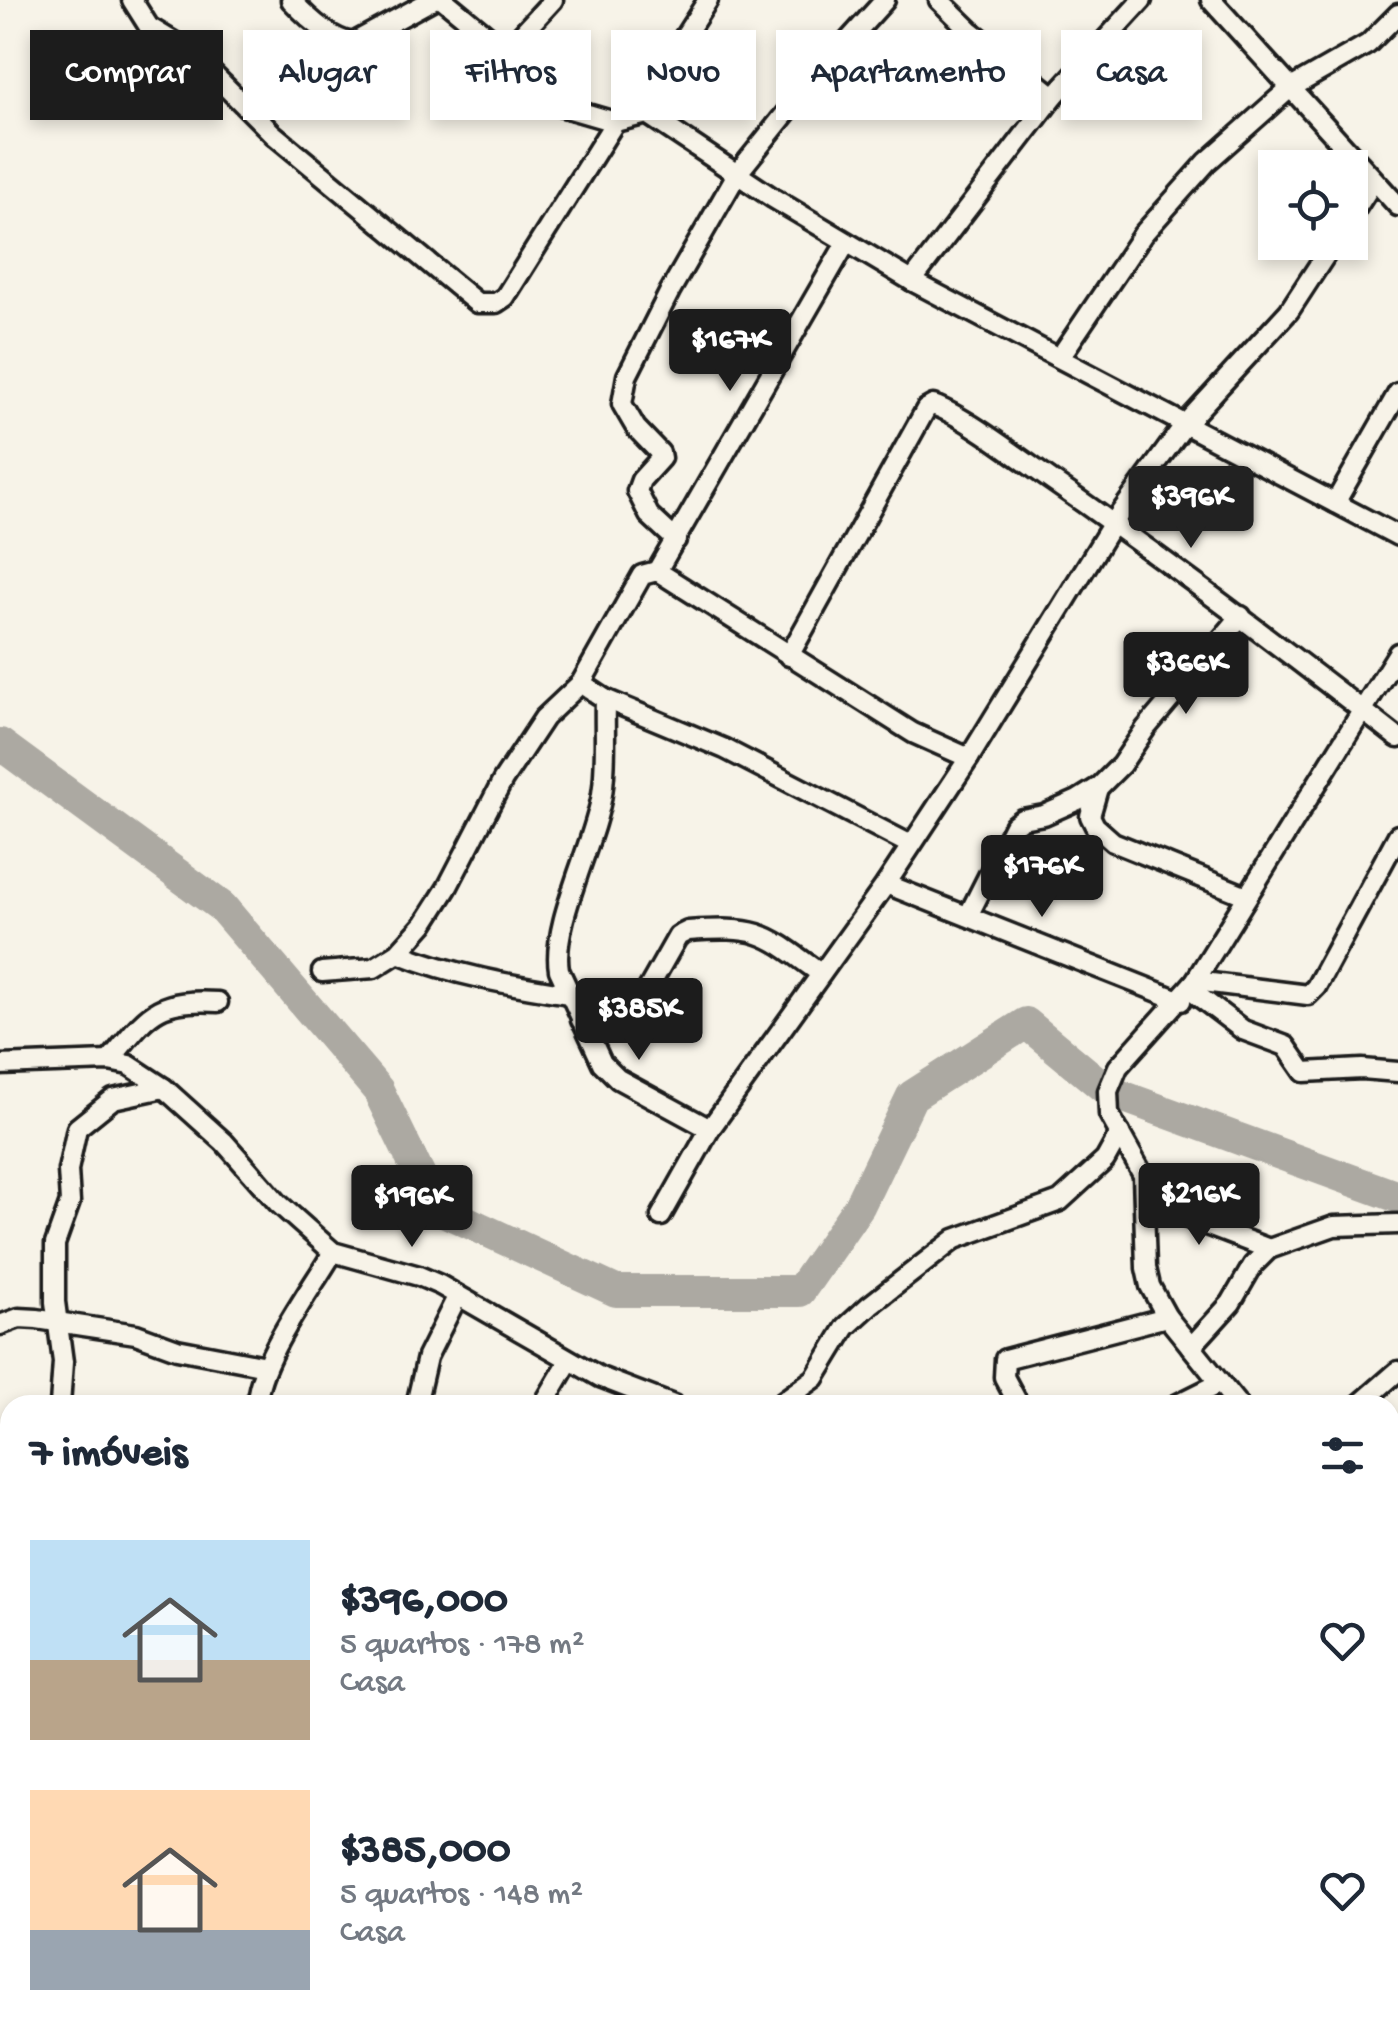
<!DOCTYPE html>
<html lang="pt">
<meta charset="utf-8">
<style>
body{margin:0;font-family:"Gochi Hand",sans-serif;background:#f2f2f3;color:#1f2937;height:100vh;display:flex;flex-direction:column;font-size:38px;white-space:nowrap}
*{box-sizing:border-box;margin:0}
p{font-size:32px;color:#747a83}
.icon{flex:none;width:55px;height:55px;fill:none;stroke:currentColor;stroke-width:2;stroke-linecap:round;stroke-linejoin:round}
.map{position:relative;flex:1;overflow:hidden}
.panel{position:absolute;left:0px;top:1395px;width:1400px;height:642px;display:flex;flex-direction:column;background:#fff;border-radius:30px 30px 0 0;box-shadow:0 5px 15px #0003}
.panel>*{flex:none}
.hud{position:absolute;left:30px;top:30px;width:1340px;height:90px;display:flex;gap:20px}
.controls{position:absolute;left:1258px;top:150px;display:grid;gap:20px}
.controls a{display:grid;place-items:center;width:110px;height:110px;border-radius:0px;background:#fff;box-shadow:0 5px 15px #0003;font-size:50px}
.price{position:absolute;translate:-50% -85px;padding:0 22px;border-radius:10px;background:#1c1c1c;color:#fff;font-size:32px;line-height:65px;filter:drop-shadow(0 2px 5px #0008)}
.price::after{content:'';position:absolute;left:50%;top:60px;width:30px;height:22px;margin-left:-15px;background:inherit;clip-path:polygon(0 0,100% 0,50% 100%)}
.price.current{background:#222;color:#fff}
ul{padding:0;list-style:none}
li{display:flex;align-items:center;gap:30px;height:250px;padding:0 30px}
li span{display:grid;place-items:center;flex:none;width:280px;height:200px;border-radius:0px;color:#555}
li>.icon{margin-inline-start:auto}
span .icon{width:120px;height:120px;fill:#fffc;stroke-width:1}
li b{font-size:42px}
h2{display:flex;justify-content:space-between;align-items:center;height:120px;padding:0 30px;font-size:42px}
.pill{padding:0 35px;border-radius:0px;background:#fff;box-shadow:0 5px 15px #0003;font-size:35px;line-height:90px}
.pill.current{background:#1c1c1c;color:#fff}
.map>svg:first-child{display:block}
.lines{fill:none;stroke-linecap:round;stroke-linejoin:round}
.river{stroke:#aca9a2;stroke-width:32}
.minor-casing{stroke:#1c1c1c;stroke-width:25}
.minor{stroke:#f7f3e8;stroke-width:18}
</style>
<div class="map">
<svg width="1398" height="2036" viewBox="0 0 1398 2036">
<rect width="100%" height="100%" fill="#f7f3e8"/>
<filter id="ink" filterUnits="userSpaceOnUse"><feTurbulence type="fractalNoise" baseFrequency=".01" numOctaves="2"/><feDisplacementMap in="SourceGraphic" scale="20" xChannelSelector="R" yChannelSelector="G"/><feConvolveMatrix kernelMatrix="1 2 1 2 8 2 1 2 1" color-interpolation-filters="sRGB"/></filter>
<g filter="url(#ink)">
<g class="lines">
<polyline class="river" points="0,744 222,907 378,1090 435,1207 616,1291 800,1291 859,1206 912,1096 1026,1023 1108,1091 1398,1197"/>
<g class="minor-casing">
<g id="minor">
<polyline points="132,0 149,27 192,53 273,134 477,303 496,303 505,297 615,122"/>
<path d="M 291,0 C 306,16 331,40 353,43 L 432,0"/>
<polyline points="444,0 506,51 553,104 615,122 647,114 773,198 912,281 1398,536"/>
<polyline points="939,0 970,30 1054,96"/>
<polyline points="1211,0 1398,206"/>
<polyline points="506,51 553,0"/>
<polyline points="647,114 668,62 708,0"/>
<polyline points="1350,218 1373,182"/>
<polyline points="912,281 1054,96 1142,0"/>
<polyline points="1060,357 1143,234 1207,162 1289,89 1368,44 1398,14"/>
<polyline points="1335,503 1398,393"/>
<polyline points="676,540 649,515 637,491 641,480 661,458 660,453 636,428 622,404 627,376 670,291 737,174 810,83 885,0"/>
<polyline points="657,571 913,733 969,758"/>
<path d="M 789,656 L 926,409 L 933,405 C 967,417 1023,461 1055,483 C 1172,564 1285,650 1398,738"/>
<polyline points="581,683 605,699 725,749 911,845"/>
<path d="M 605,699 C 604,730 607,763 602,794 C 595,843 551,923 559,970 L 602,1063 L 618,1079 L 710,1129"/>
<polyline points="1098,788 1090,816 1095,826 1113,842 1247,896"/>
<polyline points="886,884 1181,1001"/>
<polyline points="968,916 1014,825 1022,819 1044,815 1078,800 1099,787 1121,765 1146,728 1241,616"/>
<path d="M 398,953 C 454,975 510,985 569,994"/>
<polyline points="322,972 374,968 398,953 424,924 447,888 503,780 544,718 581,683 642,575 657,571 846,243"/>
<polyline points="1195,981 1308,995 1316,987 1398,835"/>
<polyline points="1189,989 1243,1030 1286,1046 1304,1072 1362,1069 1398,1072"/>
<path d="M 581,1020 L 640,1003 L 678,936 L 688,931 C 761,926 764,932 821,974"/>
<path d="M 109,1061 C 148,1015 154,998 218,1002"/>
<polyline points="0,1065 109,1061 129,1065 164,1088 224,1142 278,1203 333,1252 419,1276 440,1285 600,1377 673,1405"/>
<polyline points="1146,1202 1269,1249"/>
<polyline points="661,1216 710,1129 886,884 969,758 1113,523 1185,424 1289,311 1334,242"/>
<polyline points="0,1325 19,1318 37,1319 136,1334 177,1349 266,1366"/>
<polyline points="1191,1347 1231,1303 1253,1265 1269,1249 1334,1226 1398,1224"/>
<polyline points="60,1405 63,1362 55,1302 55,1244 70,1202 68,1170 77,1128 113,1099 164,1088"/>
<path d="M 257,1405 C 256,1363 311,1290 333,1252"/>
<polyline points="416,1405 427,1357 457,1297"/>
<polyline points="543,1405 569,1361"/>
<polyline points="778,1405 815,1378 846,1327 870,1305 955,1239 1060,1201 1105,1160 1120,1133"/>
<polyline points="1019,1405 1004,1377 1005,1359 1167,1317"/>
<polyline points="1176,1405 1220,1383"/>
<polyline points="1238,1405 1167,1317 1150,1286 1146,1268 1143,1175 1109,1114 1108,1091 1118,1067 1195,981 1398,653"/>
<polyline points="1359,1405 1398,1371"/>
<polyline points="0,1460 10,1461"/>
<polyline points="1390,1636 1398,1635"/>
<polyline points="0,1945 10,1945"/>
<polyline points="0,1994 10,2009"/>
<polyline points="23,2028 29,2036"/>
<polyline points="437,2028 461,2036"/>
<polyline points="855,2028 862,2036"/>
<polyline points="285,2036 288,2028"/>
<polyline points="380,2036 385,2028"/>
<polyline points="651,2036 660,2028"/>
<polyline points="808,2036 817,2028"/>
<polyline points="1070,2036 1077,2028"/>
<polyline points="1172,2036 1174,2028"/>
</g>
</g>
<use href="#minor" class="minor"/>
</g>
</g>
</svg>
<div class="controls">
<a><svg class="icon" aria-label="locate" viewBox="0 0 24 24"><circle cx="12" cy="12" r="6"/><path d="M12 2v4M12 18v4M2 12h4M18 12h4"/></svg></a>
</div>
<b class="price" style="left:730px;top:394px">$167K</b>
<b class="price current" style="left:1191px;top:551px">$396K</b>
<b class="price" style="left:1186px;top:717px">$366K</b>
<b class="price" style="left:1042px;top:920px">$176K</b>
<b class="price" style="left:639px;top:1063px">$385K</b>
<b class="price" style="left:1199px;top:1248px">$216K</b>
<b class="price" style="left:412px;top:1250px">$196K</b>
<div class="hud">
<a class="pill current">Comprar</a>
<a class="pill">Alugar</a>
<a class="pill">Filtros</a>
<a class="pill">Novo</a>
<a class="pill">Apartamento</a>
<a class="pill">Casa</a>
</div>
<section class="panel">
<h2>7 imóveis<svg class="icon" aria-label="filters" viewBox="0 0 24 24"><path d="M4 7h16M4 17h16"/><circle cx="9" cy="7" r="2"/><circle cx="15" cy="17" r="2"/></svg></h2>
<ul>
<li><span style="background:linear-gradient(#bfe0f5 60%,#b9a48a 0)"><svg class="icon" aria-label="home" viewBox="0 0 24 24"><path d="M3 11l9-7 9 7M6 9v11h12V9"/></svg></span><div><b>$396,000</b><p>5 quartos · 178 m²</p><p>Casa</p></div><svg class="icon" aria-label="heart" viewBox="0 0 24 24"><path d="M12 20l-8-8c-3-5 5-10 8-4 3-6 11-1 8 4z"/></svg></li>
<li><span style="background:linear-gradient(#ffd9b3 70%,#9aa5b1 0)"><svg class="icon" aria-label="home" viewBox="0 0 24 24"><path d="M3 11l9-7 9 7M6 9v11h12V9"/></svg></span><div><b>$385,000</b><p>5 quartos · 148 m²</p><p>Casa</p></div><svg class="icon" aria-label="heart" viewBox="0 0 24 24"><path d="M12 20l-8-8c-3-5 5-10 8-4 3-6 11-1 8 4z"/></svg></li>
</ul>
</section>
</div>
